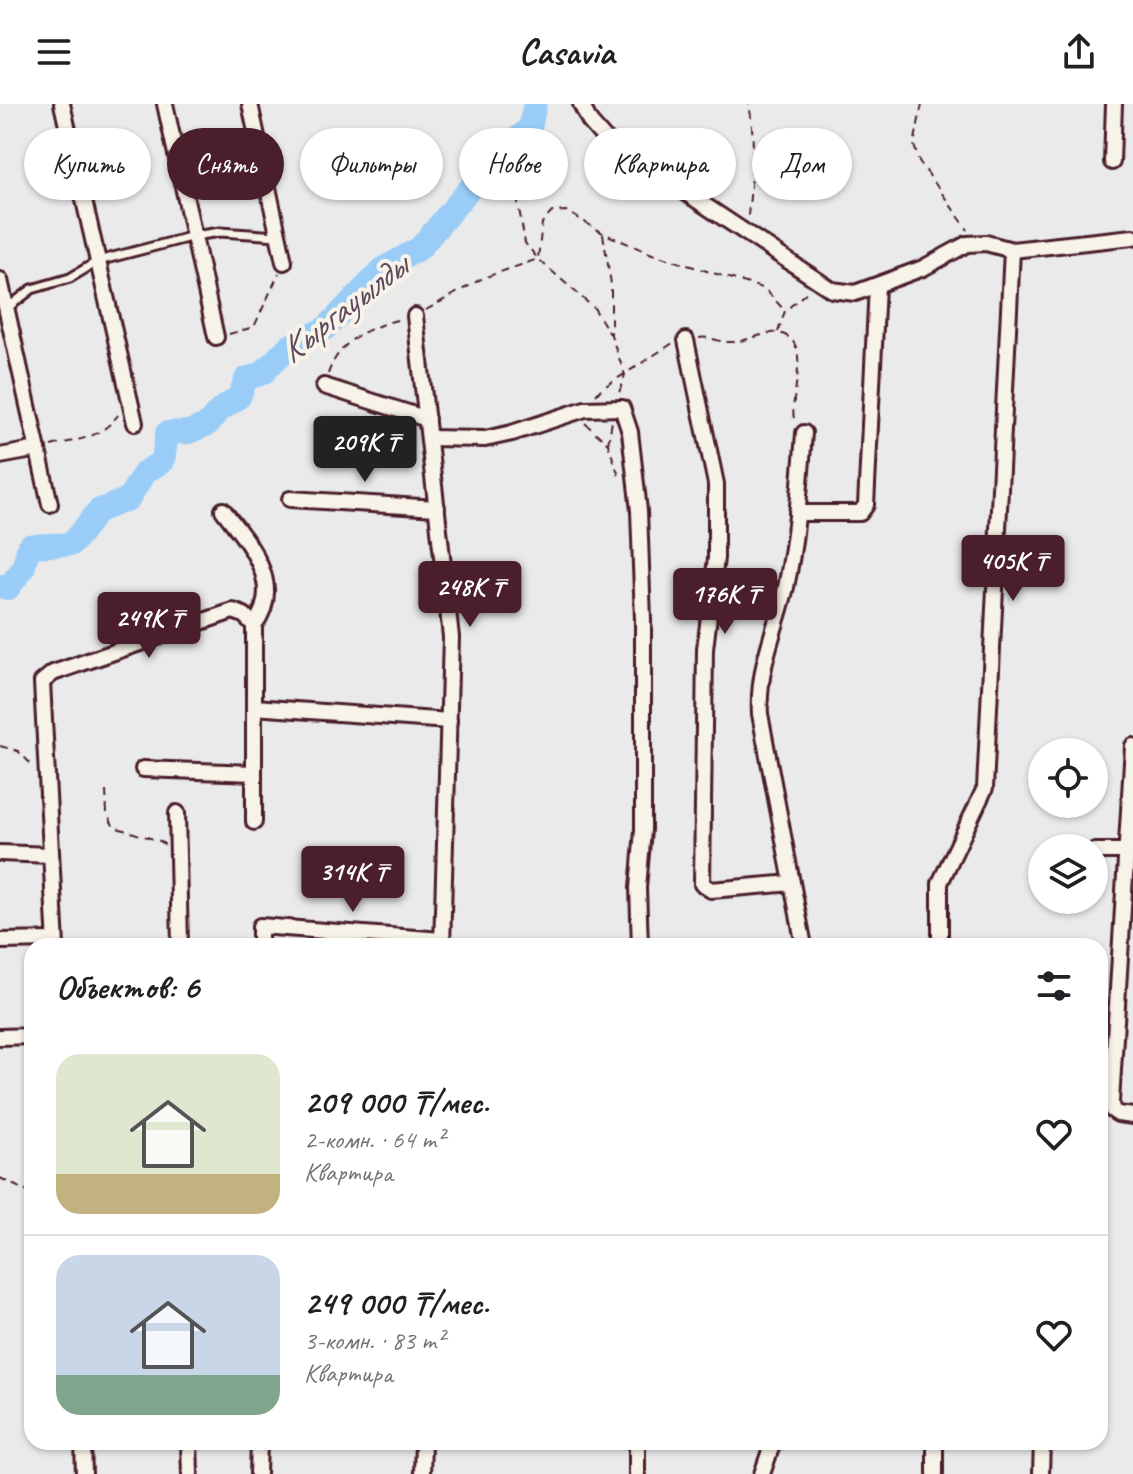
<!DOCTYPE html>
<html lang="ru">
<meta charset="utf-8">
<style>
body{margin:0;font-family:Caveat,sans-serif;background:#f2f2f2;color:#202124;height:100vh;display:flex;flex-direction:column;font-size:30px;white-space:nowrap}
*{box-sizing:border-box;margin:0}
p{font-size:26px;color:#757577}
.icon{flex:none;width:44px;height:44px;fill:none;stroke:currentColor;stroke-width:2;stroke-linecap:round;stroke-linejoin:round}
.map{position:relative;flex:1;overflow:hidden}
.panel{position:absolute;left:24px;top:834px;width:1084px;height:512px;display:flex;flex-direction:column;background:#fff;border-radius:24px;box-shadow:0 2px 6px #0004}
.panel>*{flex:none}
.banner{position:absolute;left:24px;top:24px;width:1086px;height:72px;display:flex;gap:16px}
.buttons{position:absolute;left:1028px;top:634px;display:grid;gap:16px}
.buttons a{display:grid;place-items:center;width:80px;height:80px;border-radius:50%;background:#fff;box-shadow:0 2px 6px #0004;font-size:40px}
.price{position:absolute;translate:-50% -68px;padding:0 18px;border-radius:8px;background:#4a1f2b;color:#fff;font-size:26px;line-height:52px;filter:drop-shadow(0 2px 4px #0008)}
.price::after{content:'';position:absolute;left:50%;top:48px;width:24px;height:18px;margin-left:-12px;background:inherit;clip-path:polygon(0 0,100% 0,50% 100%)}
.price.selected{background:#222;color:#fff}
ul{padding:0;list-style:none}
li{display:flex;align-items:center;gap:24px;height:200px;padding:0 32px}
li+li{border-top:2px solid #e0e0e0}
li span{display:grid;place-items:center;flex:none;width:224px;height:160px;border-radius:24px;color:#555}
li>.icon{margin-inline-start:auto}
span .icon{width:96px;height:96px;fill:#fffc;stroke-width:1}
li b{font-size:34px}
h2{display:flex;justify-content:space-between;align-items:center;height:96px;padding:0 32px;font-size:34px}
.pill{padding:0 28px;border-radius:36px;background:#fff;box-shadow:0 2px 6px #0004;font-size:28px;line-height:72px}
.pill.selected{background:#4a1f2b;color:#fff}
header{display:flex;justify-content:space-between;align-items:center;height:104px;padding:0 32px;background:#fff;font-size:36px;font-weight:700}
.map>svg:first-child{display:block}
.lines{fill:none;stroke-linecap:round;stroke-linejoin:round}
.river{stroke:#99cdf7;stroke-width:24}
.lane-casing{stroke:#4a1f2b;stroke-width:13}
.street-casing{stroke:#4a1f2b;stroke-width:20}
.path{stroke:#4a1f2b;stroke-width:2;stroke-dasharray:8 6;stroke-linecap:butt}
.lane{stroke:#f7f3e8;stroke-width:7}
.street{stroke:#f7f3e8;stroke-width:14}
.labels{text-anchor:middle;dominant-baseline:central;stroke-width:8;stroke-linejoin:round;paint-order:stroke}
.water-label{font-size:36px;font-style:italic;fill:#5e4a5e;stroke:#f7f3e8}
</style>
<header><svg class="icon" aria-label="menu" viewBox="0 0 24 24"><path d="M4 6h16M4 12h16M4 18h16"/></svg>Casavia<svg class="icon" aria-label="share" viewBox="0 0 24 24"><path d="M12 15V3M7 8l5-5 5 5M5 13v7h14v-7"/></svg></header>
<div class="map">
<svg width="1133" height="1370" viewBox="0 0 1133 1370">
<rect width="100%" height="100%" fill="#eaeaeb"/>
<filter id="ink" filterUnits="userSpaceOnUse"><feTurbulence type="fractalNoise" baseFrequency=".0125" numOctaves="2"/><feDisplacementMap in="SourceGraphic" scale="16" xChannelSelector="R" yChannelSelector="G"/><feConvolveMatrix kernelMatrix="1 2 1 2 8 2 1 2 1" color-interpolation-filters="sRGB"/></filter>
<g filter="url(#ink)">
<g class="lines">
<polyline class="river" points="0,482 8,484 23,465 29,442 72,440 98,407 128,395 145,368 163,357 167,329 189,328 208,320 220,306 239,293 246,275 263,269 288,243 326,224 383,165 420,144 472,82 500,66 510,41 530,24 535,0"/>
<g class="lane-casing">
<polyline id="lane" points="6,205 32,185 70,174 98,157 194,132 220,128 278,132"/>
</g>
<g class="street-casing">
<g id="street">
<polyline points="62,0 135,319"/>
<polyline points="165,0 216,233"/>
<polyline points="250,0 284,158"/>
<polyline points="581,0 590,18 605,35 832,186 855,189 923,164 967,140 986,139 1012,146 1133,133"/>
<polyline points="1112,58 1114,0"/>
<polyline points="0,176 50,400"/>
<polyline points="415,212 451,533 442,842"/>
<polyline points="686,236 716,380 716,454 705,545 702,780 711,786 792,779"/>
<polyline points="324,282 427,315"/>
<path d="M 804,329 C 800,380 797,432 786,483 C 776,525 757,565 760,610 L 804,842"/>
<polyline points="429,334 485,335 512,329 585,305 622,304 630,328 639,407 643,516 643,726 638,784 640,842"/>
<polyline points="0,352 38,345"/>
<polyline points="290,395 437,404"/>
<path d="M 223,406 C 247,438 286,480 254,521 L 254,718"/>
<polyline points="797,409 860,409 866,401 877,182"/>
<polyline points="254,603 449,617"/>
<polyline points="1133,642 1111,998 1112,1006 1118,1010 1133,1012"/>
<polyline points="143,665 254,669"/>
<polyline points="177,709 180,842"/>
<polyline points="1094,747 1127,747"/>
<polyline points="0,749 51,751"/>
<polyline points="0,837 55,836"/>
<polyline points="56,842 42,578 53,569 233,507 244,511 254,521"/>
<polyline points="260,842 260,822 442,836"/>
<polyline points="940,842 940,779 985,684 1012,146"/>
<polyline points="0,933 32,932"/>
<polyline points="83,1338 84,1370"/>
<polyline points="189,1338 190,1370"/>
<polyline points="258,1370 259,1338"/>
<polyline points="422,1370 423,1338"/>
<polyline points="637,1370 637,1338"/>
<polyline points="762,1370 773,1338"/>
<polyline points="935,1370 935,1338"/>
<polyline points="1041,1370 1042,1338"/>
</g>
</g>
<g class="path">
<polyline points="922,0 914,41 919,57 968,126"/>
<polyline points="517,93 525,139 538,155 594,204 610,230"/>
<path d="M 748,112 C 752,73 756,39 749,0"/>
<polyline points="603,130 611,180 611,231 625,271 618,292"/>
<polyline points="426,206 483,174 538,155 542,119 552,108 566,107 603,129 652,150 765,185 785,207"/>
<polyline points="778,228 785,207 809,186"/>
<polyline points="229,230 254,223 279,169"/>
<path d="M 699,234 C 709,232 718,238 729,238 C 744,239 766,227 778,229 C 817,236 786,295 795,318"/>
<path d="M 328,270 C 339,236 369,223 401,215"/>
<polyline points="596,291 601,285 673,239"/>
<polyline points="585,319 608,340 620,375"/>
<polyline points="608,340 612,317"/>
<path d="M 51,342 C 79,335 100,335 118,311"/>
<polyline points="0,642 18,647 31,660"/>
<polyline points="106,687 107,710 114,723 160,737 165,741"/>
<polyline points="0,1074 32,1090"/>
</g>
<use href="#lane" class="lane"/>
<use href="#street" class="street"/>
</g>
</g>
<g class="labels">
<g class="water-label">
<text transform="translate(343 204) rotate(-38)">Кыргауылды</text>
</g>
</g>
</svg>
<div class="buttons">
<a><svg class="icon" aria-label="locate" viewBox="0 0 24 24"><circle cx="12" cy="12" r="6"/><path d="M12 2v4M12 18v4M2 12h4M18 12h4"/></svg></a>
<a><svg class="icon" aria-label="layers" viewBox="0 0 24 24"><path d="M12 4l9 5-9 5-9-5zM3 14l9 5 9-5"/></svg></a>
</div>
<b class="price selected" style="left:365px;top:380px">209K ₸</b>
<b class="price" style="left:1013px;top:499px">405K ₸</b>
<b class="price" style="left:470px;top:525px">248K ₸</b>
<b class="price" style="left:725px;top:532px">176K ₸</b>
<b class="price" style="left:149px;top:556px">249K ₸</b>
<b class="price" style="left:353px;top:810px">314K ₸</b>
<div class="banner">
<a class="pill">Купить</a>
<a class="pill selected">Снять</a>
<a class="pill">Фильтры</a>
<a class="pill">Новое</a>
<a class="pill">Квартира</a>
<a class="pill">Дом</a>
</div>
<section class="panel">
<h2>Объектов: 6<svg class="icon" aria-label="filters" viewBox="0 0 24 24"><path d="M4 7h16M4 17h16"/><circle cx="9" cy="7" r="2"/><circle cx="15" cy="17" r="2"/></svg></h2>
<ul>
<li><span style="background:linear-gradient(#dfe7d0 75%,#c2b280 0)"><svg class="icon" aria-label="home" viewBox="0 0 24 24"><path d="M3 11l9-7 9 7M6 9v11h12V9"/></svg></span><div><b>209 000 ₸/мес.</b><p>2-комн. · 64 m²</p><p>Квартира</p></div><svg class="icon" aria-label="heart" viewBox="0 0 24 24"><path d="M12 20l-8-8c-3-5 5-10 8-4 3-6 11-1 8 4z"/></svg></li>
<li><span style="background:linear-gradient(#c9d6e8 75%,#7fa58c 0)"><svg class="icon" aria-label="home" viewBox="0 0 24 24"><path d="M3 11l9-7 9 7M6 9v11h12V9"/></svg></span><div><b>249 000 ₸/мес.</b><p>3-комн. · 83 m²</p><p>Квартира</p></div><svg class="icon" aria-label="heart" viewBox="0 0 24 24"><path d="M12 20l-8-8c-3-5 5-10 8-4 3-6 11-1 8 4z"/></svg></li>
</ul>
</section>
</div>
